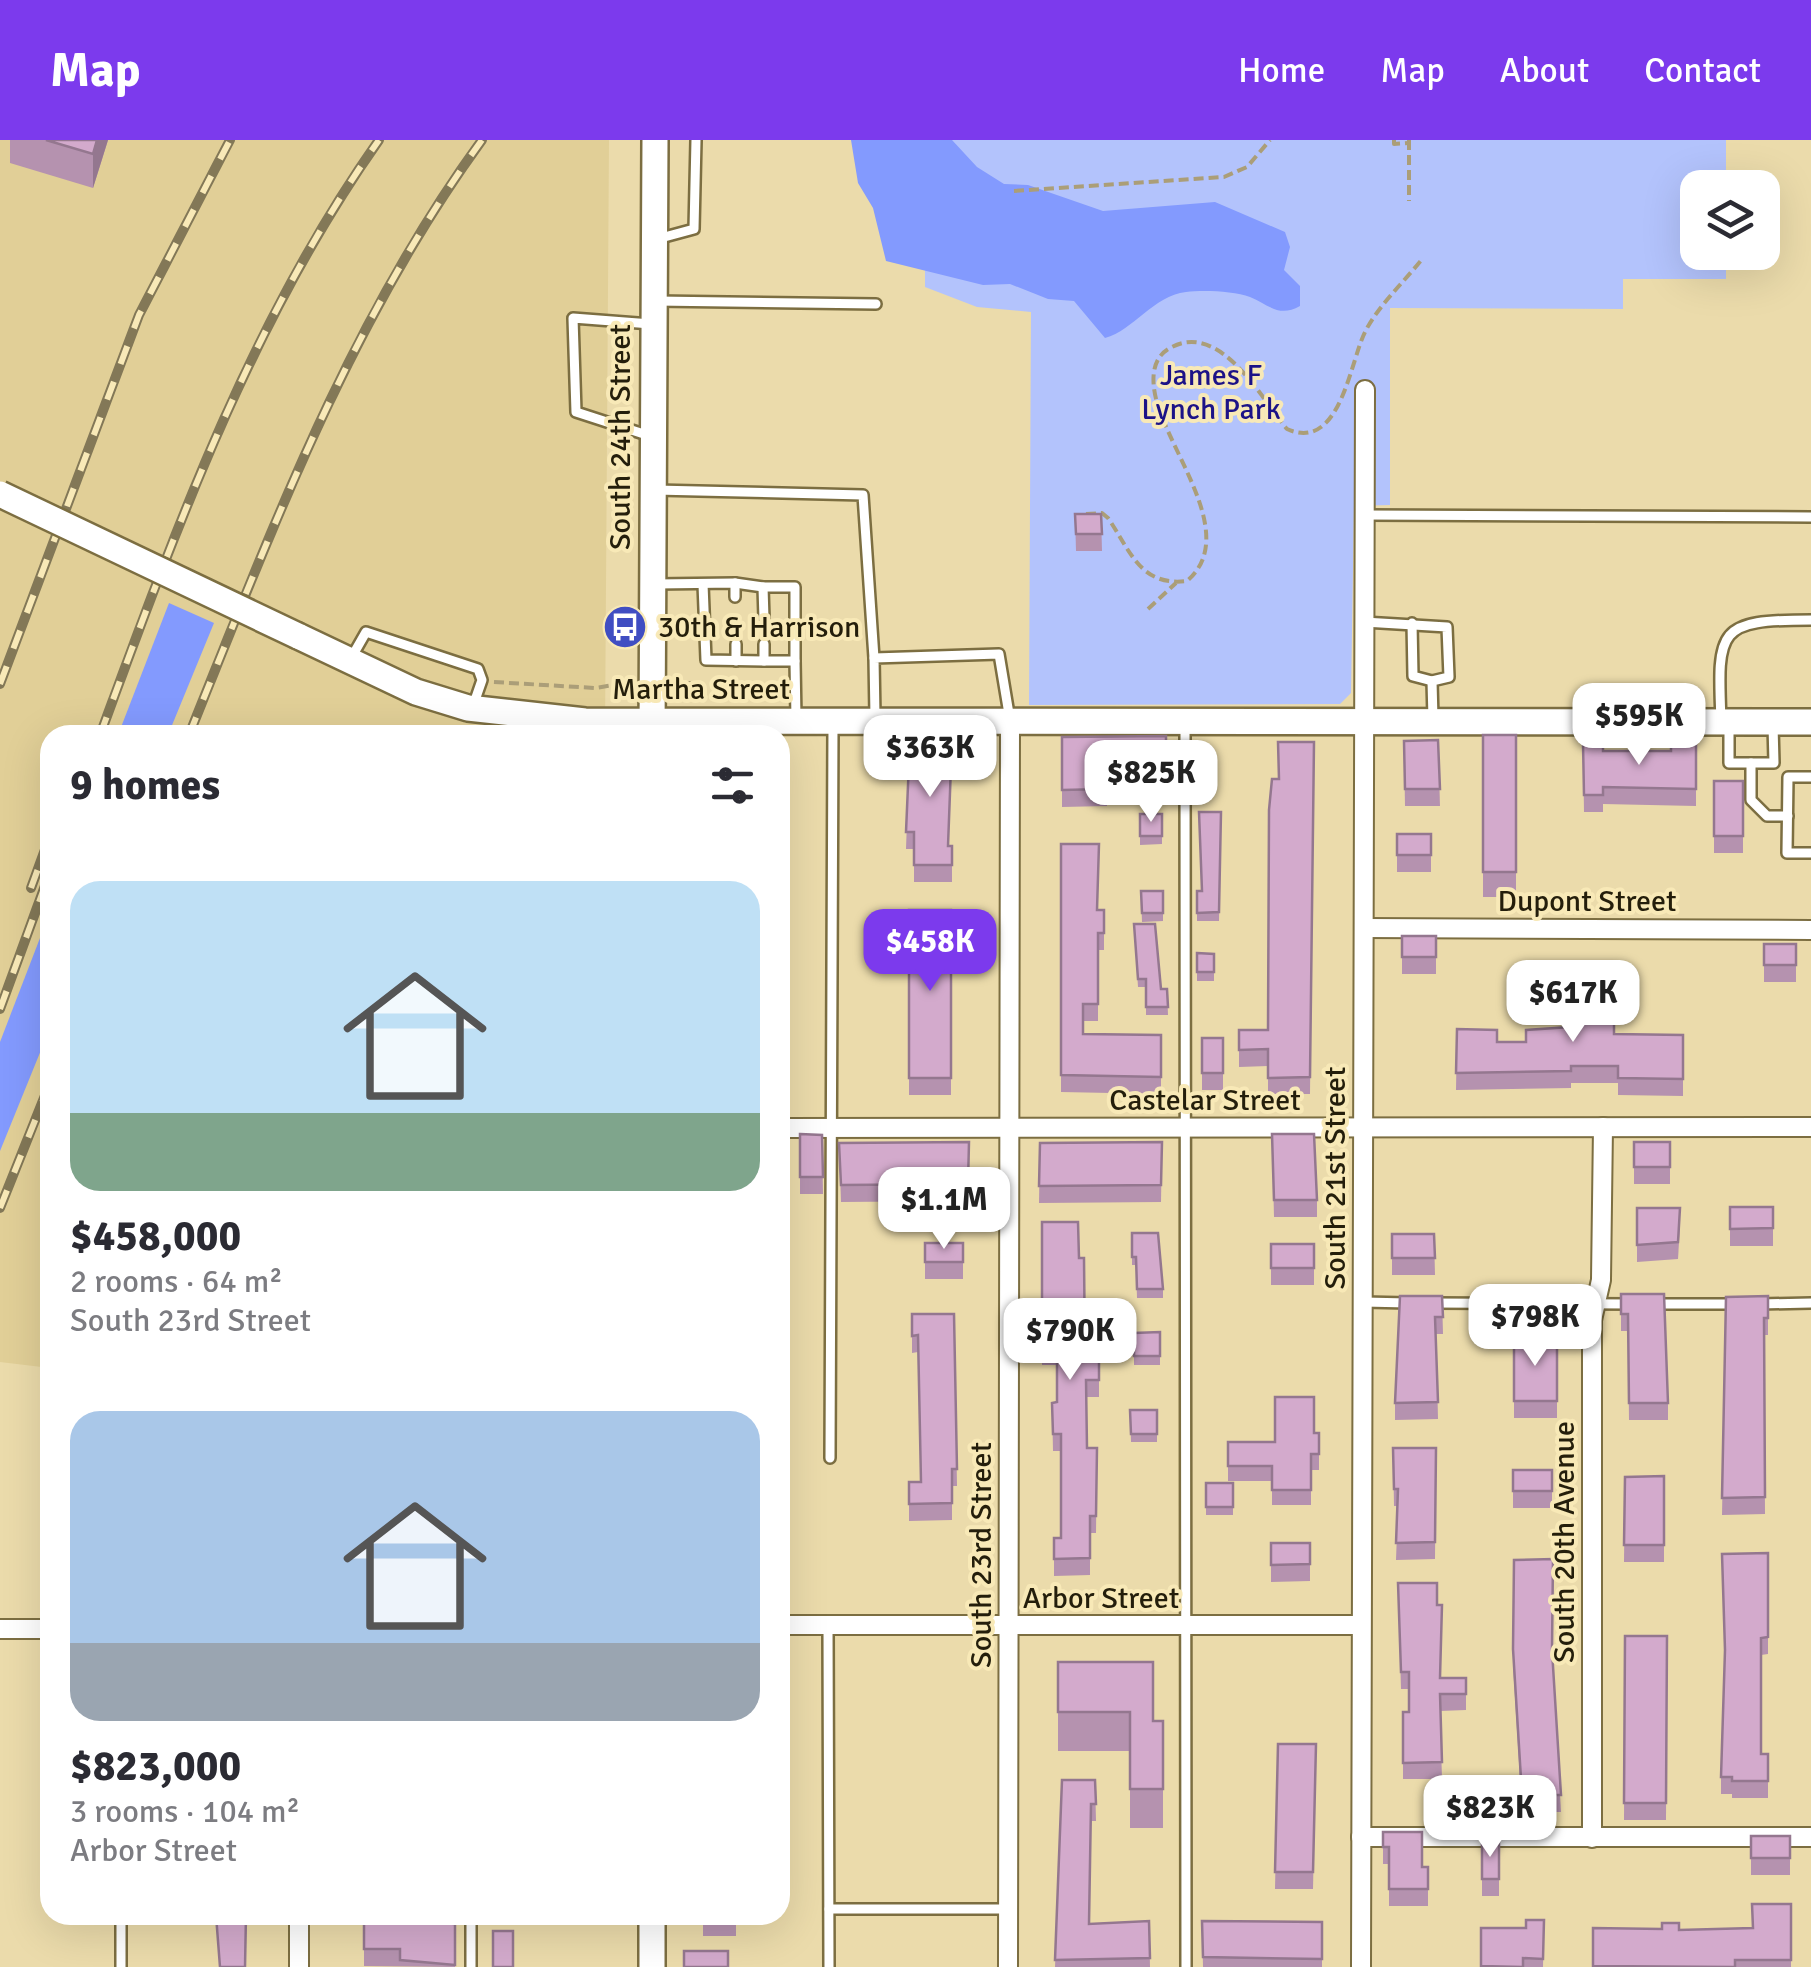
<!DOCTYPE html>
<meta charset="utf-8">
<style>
body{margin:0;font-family:Signika,sans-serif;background:#f2f2f3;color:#2b2b33;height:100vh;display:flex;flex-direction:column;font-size:38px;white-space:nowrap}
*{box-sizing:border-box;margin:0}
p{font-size:32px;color:#7c7c81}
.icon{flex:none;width:55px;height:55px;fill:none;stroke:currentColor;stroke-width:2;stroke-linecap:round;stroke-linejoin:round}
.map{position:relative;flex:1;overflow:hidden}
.panel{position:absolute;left:40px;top:585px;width:750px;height:1200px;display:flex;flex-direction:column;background:#fff;border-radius:30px;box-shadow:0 10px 40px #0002}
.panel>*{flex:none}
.buttons{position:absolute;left:1680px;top:30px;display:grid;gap:20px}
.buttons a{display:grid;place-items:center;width:100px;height:100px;border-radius:20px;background:#fff;box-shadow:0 10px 40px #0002;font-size:50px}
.price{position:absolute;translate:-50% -85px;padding:0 22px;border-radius:20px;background:#fff;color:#222;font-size:32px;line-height:65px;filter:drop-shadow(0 2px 5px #0008)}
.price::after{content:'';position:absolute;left:50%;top:60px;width:30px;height:22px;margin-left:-15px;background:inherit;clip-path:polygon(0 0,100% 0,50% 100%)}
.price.active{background:#7c3aed;color:#fff}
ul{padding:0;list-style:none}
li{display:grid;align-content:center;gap:20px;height:530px;padding:0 30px}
li span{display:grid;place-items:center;height:310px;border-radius:30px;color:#555}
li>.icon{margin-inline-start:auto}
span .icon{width:180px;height:180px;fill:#fffc;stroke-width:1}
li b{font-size:42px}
h2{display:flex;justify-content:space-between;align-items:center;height:120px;padding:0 30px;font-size:42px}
header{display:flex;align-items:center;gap:60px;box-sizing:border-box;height:140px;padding:0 50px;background:#7c3aed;color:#fff}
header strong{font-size:48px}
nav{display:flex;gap:55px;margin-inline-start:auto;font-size:35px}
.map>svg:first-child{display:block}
.built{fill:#e1cf97}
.green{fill:#b3c3fc}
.forest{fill:#839afe}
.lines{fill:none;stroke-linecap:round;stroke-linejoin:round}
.service-casing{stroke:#7c6e41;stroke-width:14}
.minor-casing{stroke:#7c6e41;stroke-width:22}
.secondary-casing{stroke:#7c6e41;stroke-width:30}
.path{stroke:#ab9e78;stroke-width:4;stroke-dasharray:10 5;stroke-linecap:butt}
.service{stroke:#fff;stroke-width:9}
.minor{stroke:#fff;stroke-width:18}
.secondary{stroke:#fff;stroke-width:25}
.rail-casing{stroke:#837857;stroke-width:10}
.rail{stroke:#f8e9b7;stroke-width:6;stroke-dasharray:19;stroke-linecap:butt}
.secondary-bridge-casing{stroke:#7c6e41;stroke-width:30;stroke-linecap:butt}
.secondary-bridge{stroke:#fff;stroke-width:25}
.wall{fill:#b592af}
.shaded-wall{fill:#94778f}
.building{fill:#d3aacc;stroke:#94778f;stroke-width:2.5}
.labels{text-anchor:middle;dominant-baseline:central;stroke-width:8;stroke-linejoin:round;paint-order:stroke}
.park-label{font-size:30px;fill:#1c1287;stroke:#f8e9b7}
.street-label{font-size:30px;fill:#241e0b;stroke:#f8e9b7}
.poi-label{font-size:30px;fill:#241e0b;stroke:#f8e9b7;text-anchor:start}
</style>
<header>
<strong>Map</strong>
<nav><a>Home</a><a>Map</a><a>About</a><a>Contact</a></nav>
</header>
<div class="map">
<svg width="1811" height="1827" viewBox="0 0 1811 1827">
<rect width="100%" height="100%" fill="#ebdbab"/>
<polygon class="built" points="0,0 609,0 605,595 50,595 50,1228 0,1222"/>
<polygon class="green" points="853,0 1726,0 1726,47 1698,48 1698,112 1726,113 1726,139 1623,139 1623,169 1390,168 1390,365 1354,366 1351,553 1340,564 1029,565 1031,172 977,167 925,147 925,116"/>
<g class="forest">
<path d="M 851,0 L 952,0 L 977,27 L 1004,44 L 1028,45 L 1103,71 L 1215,62 L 1285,92 L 1290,107 L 1284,130 L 1300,146 L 1300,166 C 1279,178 1269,165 1250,157 C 1234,151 1203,150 1186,152 C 1153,156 1134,190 1105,198 L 1074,161 L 1048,159 L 1010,144 L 983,145 L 886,121 L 873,68 L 858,43 Z"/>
<polygon points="169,463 214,483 168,595 118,595"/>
<polygon points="50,772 50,888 0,1011 0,902"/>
</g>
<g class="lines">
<g class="service-casing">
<g id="service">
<polyline points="657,99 694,89 696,0"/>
<polyline points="656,161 876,164"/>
<polyline points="650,296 576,272 573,178 651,184"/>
<polyline points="655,350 863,355 874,518"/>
<polyline points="1365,375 1811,377"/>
<polyline points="735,443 763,447 764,479"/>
<polyline points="656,444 735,443 735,457"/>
<polyline points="703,444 706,520 764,521 764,504"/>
<polyline points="763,447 795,447 795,521 764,521"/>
<polyline points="1364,482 1447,487 1449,537 1432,541 1433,579"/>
<polyline points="1412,483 1413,536 1432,541"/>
<polyline points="350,520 366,492 478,529 482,540 473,566"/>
<polyline points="736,521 736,504"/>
<polyline points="795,521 796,579"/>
<polyline points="875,577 874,518 999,514 1010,580"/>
<path d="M 1721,580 C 1717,488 1718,480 1811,480"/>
<polyline points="1185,585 1186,1827"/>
<polyline points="1729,586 1729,623 1774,623 1773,585"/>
<polyline points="1751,623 1751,660 1767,676 1788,676"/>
<polyline points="1811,637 1788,637 1787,713 1811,713"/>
<polyline points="1364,1162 1408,1163"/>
<polyline points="1434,1163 1633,1164"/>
<polyline points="1654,1164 1733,1164"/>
<polyline points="1759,1164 1811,1163"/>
<polyline points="830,1318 833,585"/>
<polyline points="828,1485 829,1827"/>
<polyline points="829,1769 1008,1769"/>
<polyline points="121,1827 121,1775"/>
<polyline points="471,1827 471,1775"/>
</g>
</g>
<g class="minor-casing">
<g id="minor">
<polyline points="1364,788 1811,790"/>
<polyline points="780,988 1811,987"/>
<polyline points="780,1485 1361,1485"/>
<polyline points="0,1489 50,1489"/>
<polyline points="1361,1697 1811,1697"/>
<polyline points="1592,1698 1592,1180 1601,1140 1603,987"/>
<polyline points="299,1775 299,1827"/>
<polyline points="1008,1827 1010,582"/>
<polyline points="1361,1827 1365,250"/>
</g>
</g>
<g class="secondary-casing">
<g id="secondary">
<polyline points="298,496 416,552 468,568 585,581 1811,582"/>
<polyline points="652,595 655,0"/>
<polyline points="652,1775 652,1827"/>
</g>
</g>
<g class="path">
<polyline points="1394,0 1394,4 1409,3"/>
<polyline points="1409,0 1409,61"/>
<polyline points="1014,51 1224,37 1247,27 1270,0"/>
<path d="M 1086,374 L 1102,373 L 1108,378 C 1130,410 1140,447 1187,441 C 1243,393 1160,303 1154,248 C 1152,232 1155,216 1170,208 C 1220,180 1261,258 1287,289 C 1340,313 1350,222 1365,192 C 1378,166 1404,142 1423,118"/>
<polyline points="1148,469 1176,443"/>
<polyline points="494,542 595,548 633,542"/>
<polyline points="673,543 691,543"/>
</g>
<use href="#service" class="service"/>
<use href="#minor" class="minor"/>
<use href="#secondary" class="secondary"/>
<g class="rail-casing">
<g id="rail">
<polyline points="0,544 139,175 230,0"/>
<path d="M 100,595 C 176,389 251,181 379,0"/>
<path d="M 189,595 C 272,389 350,181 482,0"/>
<polyline points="31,748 50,696"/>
<polyline points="0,869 50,732"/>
<polyline points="0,1068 50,943"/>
</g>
</g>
<use href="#rail" class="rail"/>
<g class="secondary-bridge-casing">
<polyline id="secondary-bridge" points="0,354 298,496"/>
</g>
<use href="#secondary-bridge" class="secondary-bridge"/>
</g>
<g class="wall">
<polygon points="10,0 108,0 93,48 10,23"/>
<polygon points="1075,374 1101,374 1102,411 1076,411"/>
<rect x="1483" y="595" width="33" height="162"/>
<polygon points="1166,596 1166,641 1107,641 1107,666 1062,667 1062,597"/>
<polygon points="910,599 948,706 952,706 952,742 914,742 914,709 906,709"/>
<polygon points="1438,600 1440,666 1405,666 1404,601"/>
<polygon points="1314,602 1310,954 1268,954 1268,926 1239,927 1239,890 1268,890 1278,639"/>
<polygon points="1583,603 1603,611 1671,611 1696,603 1696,666 1603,664 1603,672 1584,672"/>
<rect x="1714" y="641" width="29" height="72"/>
<polygon points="1221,672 1219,781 1197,781 1197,751 1201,751"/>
<polygon points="1140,674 1162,674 1162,704 1140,705"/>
<rect x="1397" y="694" width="34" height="38"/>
<polygon points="1061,704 1098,770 1104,770 1104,810 1098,810 1098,881 1083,881 1083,894 1161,895 1161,954 1061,952"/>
<polygon points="1141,751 1163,751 1163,781 1142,782"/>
<rect x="909" y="770" width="42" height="185"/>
<polygon points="1134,784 1161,849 1167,849 1168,875 1146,875 1146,847 1138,847"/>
<rect x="1402" y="796" width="34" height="38"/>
<rect x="1764" y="804" width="32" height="38"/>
<polygon points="1197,813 1214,814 1214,841 1197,841"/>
<polygon points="1591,881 1614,894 1683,895 1683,956 1618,955 1618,943 1571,943 1571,948 1456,950 1457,889 1497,902 1526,902"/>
<rect x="1202" y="898" width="21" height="52"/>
<polygon points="800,994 822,995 823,1054 800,1054"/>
<polygon points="1272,994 1317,1060 1317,1077 1274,1077"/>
<polygon points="969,1002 968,1061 841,1062 839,1003"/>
<polygon points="1162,1002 1161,1062 1039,1063 1040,1003"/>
<rect x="1634" y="1002" width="36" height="42"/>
<rect x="1730" y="1067" width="43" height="39"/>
<polygon points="1637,1068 1680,1085 1678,1119 1637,1122"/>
<polygon points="1042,1082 1079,1118 1085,1219 1099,1219 1099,1257 1087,1257 1087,1308 1097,1308 1096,1393 1090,1393 1090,1435 1054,1436 1054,1398 1061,1398 1061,1311 1053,1311 1052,1263 1057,1262 1057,1225 1042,1225"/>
<polygon points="1132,1093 1163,1149 1163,1158 1137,1158 1136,1125 1132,1125"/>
<polygon points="1392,1094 1434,1094 1435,1135 1392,1135"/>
<rect x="925" y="1103" width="38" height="36"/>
<rect x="1271" y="1104" width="43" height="41"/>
<polygon points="1621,1154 1668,1263 1668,1280 1629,1280 1628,1191 1621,1191"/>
<polygon points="1442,1156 1443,1194 1436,1194 1438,1279 1395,1280 1395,1263"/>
<polygon points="1768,1156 1768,1195 1764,1195 1765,1374 1722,1375 1726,1157"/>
<polygon points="912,1174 954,1174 957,1346 952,1346 952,1380 909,1381 909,1342 921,1342 918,1212 912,1213"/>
<polygon points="1160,1192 1160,1225 1134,1225 1134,1193"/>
<rect x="1514" y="1197" width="43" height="81"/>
<polygon points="1130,1270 1157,1270 1157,1302 1131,1302"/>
<polygon points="1314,1293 1319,1293 1319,1330 1311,1330 1311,1365 1272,1365 1272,1341 1228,1341 1228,1302 1275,1302"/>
<polygon points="1393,1308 1436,1308 1435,1419 1396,1420 1398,1366 1394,1366"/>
<rect x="1513" y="1330" width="39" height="38"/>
<polygon points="1664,1336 1664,1422 1624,1422 1625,1337"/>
<rect x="1206" y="1343" width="27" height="32"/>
<polygon points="1271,1403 1310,1403 1310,1441 1271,1442"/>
<polygon points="1768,1413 1768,1514 1761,1515 1761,1614 1768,1614 1768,1658 1732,1658 1732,1654 1721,1654 1721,1637"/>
<polygon points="1514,1420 1552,1514 1561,1672 1522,1672 1513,1526"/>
<polygon points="1398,1443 1441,1538 1466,1538 1466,1570 1440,1571 1442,1639 1403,1639 1403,1572 1409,1572 1409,1549 1401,1549"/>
<polygon points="1625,1496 1667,1496 1666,1680 1624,1680"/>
<polygon points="1058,1522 1153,1581 1163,1581 1163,1688 1130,1688 1130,1611 1058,1611"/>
<polygon points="1278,1604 1316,1604 1313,1749 1275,1749"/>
<polygon points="1062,1640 1095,1640 1096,1681 1091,1681 1089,1784 1149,1781 1150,1827 1055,1827"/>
<polygon points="1383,1692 1422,1727 1428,1727 1428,1766 1389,1766 1389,1724 1383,1724"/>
<rect x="1751" y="1696" width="39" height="39"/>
<rect x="1482" y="1700" width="17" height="56"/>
<polygon points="1791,1764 1791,1827 1593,1827 1752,1788"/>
<polygon points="364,1775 384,1779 455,1784 455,1827 364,1826"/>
<rect x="703" y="1775" width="33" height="21"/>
<polygon points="1544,1780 1543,1827 1481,1827 1526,1788"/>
<polygon points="1202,1781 1322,1782 1322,1827 1203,1827"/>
</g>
<polygon class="shaded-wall" points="97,0 108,0 93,48 93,14"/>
<g class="building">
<polygon points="46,0 97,0 93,14"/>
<polygon points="1075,374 1101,374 1102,394 1076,394"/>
<rect x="1483" y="595" width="33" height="137"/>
<polygon points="1166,596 1166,624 1107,624 1107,649 1062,650 1062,597"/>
<polygon points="910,599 952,599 948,706 952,706 952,725 914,725 914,692 906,692"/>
<polygon points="1438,600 1440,649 1405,649 1404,601"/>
<polygon points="1278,602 1314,602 1310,937 1268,938 1268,909 1239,910 1239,890 1268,890 1269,670 1272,639 1279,639"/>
<polygon points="1583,603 1603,603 1603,611 1671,611 1671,603 1696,603 1696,649 1603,647 1603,655 1584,655"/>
<rect x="1714" y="641" width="29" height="55"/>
<polygon points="1199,672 1221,672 1219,772 1197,773 1197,751 1202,751"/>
<rect x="1140" y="674" width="22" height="22"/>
<rect x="1397" y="694" width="34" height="21"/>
<polygon points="1061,704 1099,704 1097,770 1104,770 1104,793 1098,793 1098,864 1083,864 1083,894 1161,895 1161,937 1061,935"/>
<polygon points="1141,751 1163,751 1163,773 1142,773"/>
<rect x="909" y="770" width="42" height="168"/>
<polygon points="1134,784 1155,784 1161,849 1167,849 1168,867 1146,867 1146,839 1138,839"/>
<rect x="1402" y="796" width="34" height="21"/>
<rect x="1764" y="804" width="32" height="21"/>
<polygon points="1197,813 1214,814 1214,832 1197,832"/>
<polygon points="1570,823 1591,823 1591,881 1614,881 1614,894 1683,895 1683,939 1618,938 1618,926 1571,926 1571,931 1456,933 1457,889 1497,890 1497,902 1526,902 1526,890 1570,887"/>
<rect x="1202" y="898" width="21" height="35"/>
<polygon points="800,994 822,995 823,1037 800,1037"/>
<polygon points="1272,994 1314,994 1317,1060 1274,1060"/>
<polygon points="969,1002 968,1044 841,1045 839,1003"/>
<polygon points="1162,1002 1161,1045 1039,1046 1040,1003"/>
<rect x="1634" y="1002" width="36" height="25"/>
<polygon points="1730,1067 1773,1067 1773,1088 1730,1089"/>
<polygon points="1637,1068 1680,1068 1678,1102 1637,1105"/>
<polygon points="1042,1082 1078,1082 1079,1118 1084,1118 1085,1219 1099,1219 1099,1240 1086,1240 1087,1308 1097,1308 1096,1376 1090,1376 1090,1418 1054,1419 1054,1398 1061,1398 1061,1294 1053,1294 1052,1263 1057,1262 1057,1208 1042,1208"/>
<polygon points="1132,1093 1158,1093 1163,1149 1137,1149 1136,1117 1132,1117"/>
<polygon points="1392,1094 1434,1094 1435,1118 1392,1118"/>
<rect x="925" y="1103" width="38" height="19"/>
<rect x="1271" y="1104" width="43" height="24"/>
<polygon points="1621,1154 1664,1154 1668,1263 1629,1263 1628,1174 1621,1174"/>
<polygon points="1400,1156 1442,1156 1443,1177 1435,1177 1438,1262 1395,1263"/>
<polygon points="1768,1156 1768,1178 1764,1178 1765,1357 1722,1358 1726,1157"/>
<polygon points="912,1174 954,1174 957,1329 952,1329 952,1363 909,1364 909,1342 921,1342 918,1195 912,1196"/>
<polygon points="1160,1192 1160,1216 1134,1216 1134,1193"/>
<rect x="1514" y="1197" width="43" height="64"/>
<polygon points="1275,1257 1314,1257 1314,1293 1319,1293 1319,1314 1311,1314 1311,1350 1272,1350 1272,1326 1228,1326 1228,1302 1275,1302"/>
<polygon points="1130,1270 1157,1270 1157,1294 1131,1294"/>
<polygon points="1393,1308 1436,1308 1435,1402 1396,1403 1398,1349 1394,1349"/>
<rect x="1513" y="1330" width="39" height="21"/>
<polygon points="1664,1336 1664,1405 1624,1405 1625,1337"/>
<rect x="1206" y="1343" width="27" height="24"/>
<polygon points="1271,1403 1310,1403 1310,1424 1271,1425"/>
<polygon points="1768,1413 1768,1497 1761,1498 1761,1614 1768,1614 1768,1641 1732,1641 1732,1637 1721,1637 1725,1510 1722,1414"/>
<polygon points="1553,1419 1552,1510 1561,1655 1522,1655 1513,1509 1514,1420"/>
<polygon points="1398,1443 1437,1443 1437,1465 1442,1465 1440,1538 1466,1538 1466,1554 1440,1554 1442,1622 1403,1623 1403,1572 1409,1572 1409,1532 1401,1532"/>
<polygon points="1625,1496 1667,1496 1666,1663 1624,1663"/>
<polygon points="1058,1522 1153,1522 1153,1581 1163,1581 1163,1649 1130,1649 1130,1572 1058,1572"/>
<polygon points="1278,1604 1316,1604 1313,1732 1275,1732"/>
<polygon points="1062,1640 1095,1640 1096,1664 1091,1664 1089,1784 1149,1781 1150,1818 1055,1820"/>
<polygon points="1383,1692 1422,1692 1422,1727 1428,1727 1428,1749 1389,1749 1389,1707 1383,1707"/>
<rect x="1751" y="1696" width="39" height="22"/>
<rect x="1482" y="1700" width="17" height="39"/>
<polygon points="1752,1764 1791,1764 1791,1820 1735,1820 1735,1827 1593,1826 1593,1788 1662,1789 1662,1783 1679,1783 1679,1790 1753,1788"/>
<polygon points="216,1775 246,1775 245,1827 220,1827"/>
<polygon points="364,1775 384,1775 384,1779 455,1784 455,1825 400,1820 400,1809 364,1809"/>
<rect x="703" y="1775" width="33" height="4"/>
<polygon points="1526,1780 1544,1780 1543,1819 1523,1818 1523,1827 1481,1826 1481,1788 1526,1788"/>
<polygon points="1202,1781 1322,1782 1322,1819 1203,1817"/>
<rect x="493" y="1791" width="20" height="36"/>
<rect x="684" y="1811" width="44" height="16"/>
</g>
<defs>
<g id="bus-disc" transform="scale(2.25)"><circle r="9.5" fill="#404ec2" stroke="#f8e9b7"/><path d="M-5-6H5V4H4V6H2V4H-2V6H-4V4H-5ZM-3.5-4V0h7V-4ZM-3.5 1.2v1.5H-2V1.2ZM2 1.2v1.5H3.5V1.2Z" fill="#fff"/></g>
</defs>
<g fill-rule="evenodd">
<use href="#bus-disc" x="625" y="487"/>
</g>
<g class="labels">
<g class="park-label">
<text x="1211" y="235">James F<tspan x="1211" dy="34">Lynch Park</tspan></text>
</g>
<g class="street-label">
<text transform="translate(620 297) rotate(-90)">South 24th Street</text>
<text x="701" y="549">Martha Street</text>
<text x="1587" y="761">Dupont Street</text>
<text x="1205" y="960">Castelar Street</text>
<text transform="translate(1335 1038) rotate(-90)">South 21st Street</text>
<text transform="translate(1564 1402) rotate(-90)">South 20th Avenue</text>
<text transform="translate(981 1415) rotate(-90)">South 23rd Street</text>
<text x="1101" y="1458">Arbor Street</text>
</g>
<g class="poi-label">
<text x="658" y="487">30th &amp; Harrison</text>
</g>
</g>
</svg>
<div class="buttons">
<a><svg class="icon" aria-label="layers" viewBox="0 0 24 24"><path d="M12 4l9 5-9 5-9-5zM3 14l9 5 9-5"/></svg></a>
</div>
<b class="price" style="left:1639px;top:628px">$595K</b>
<b class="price" style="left:930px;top:660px">$363K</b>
<b class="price" style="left:1151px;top:685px">$825K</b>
<b class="price active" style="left:930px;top:854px">$458K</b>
<b class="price" style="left:1573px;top:905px">$617K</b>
<b class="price" style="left:944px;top:1112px">$1.1M</b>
<b class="price" style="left:1535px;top:1229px">$798K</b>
<b class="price" style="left:1070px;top:1243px">$790K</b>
<b class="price" style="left:1490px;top:1720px">$823K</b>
<section class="panel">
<h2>9 homes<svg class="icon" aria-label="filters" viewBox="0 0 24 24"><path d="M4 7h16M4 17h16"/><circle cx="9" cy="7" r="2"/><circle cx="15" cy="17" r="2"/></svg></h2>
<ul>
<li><span style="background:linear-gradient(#bfe0f5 75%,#7fa58c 0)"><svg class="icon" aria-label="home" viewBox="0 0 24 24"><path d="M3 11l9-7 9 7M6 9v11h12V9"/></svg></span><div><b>$458,000</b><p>2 rooms · 64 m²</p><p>South 23rd Street</p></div></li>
<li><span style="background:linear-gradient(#a9c7e8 75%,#9aa5b1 0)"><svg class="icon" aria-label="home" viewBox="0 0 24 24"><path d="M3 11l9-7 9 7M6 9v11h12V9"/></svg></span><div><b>$823,000</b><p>3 rooms · 104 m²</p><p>Arbor Street</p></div></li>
</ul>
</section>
</div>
